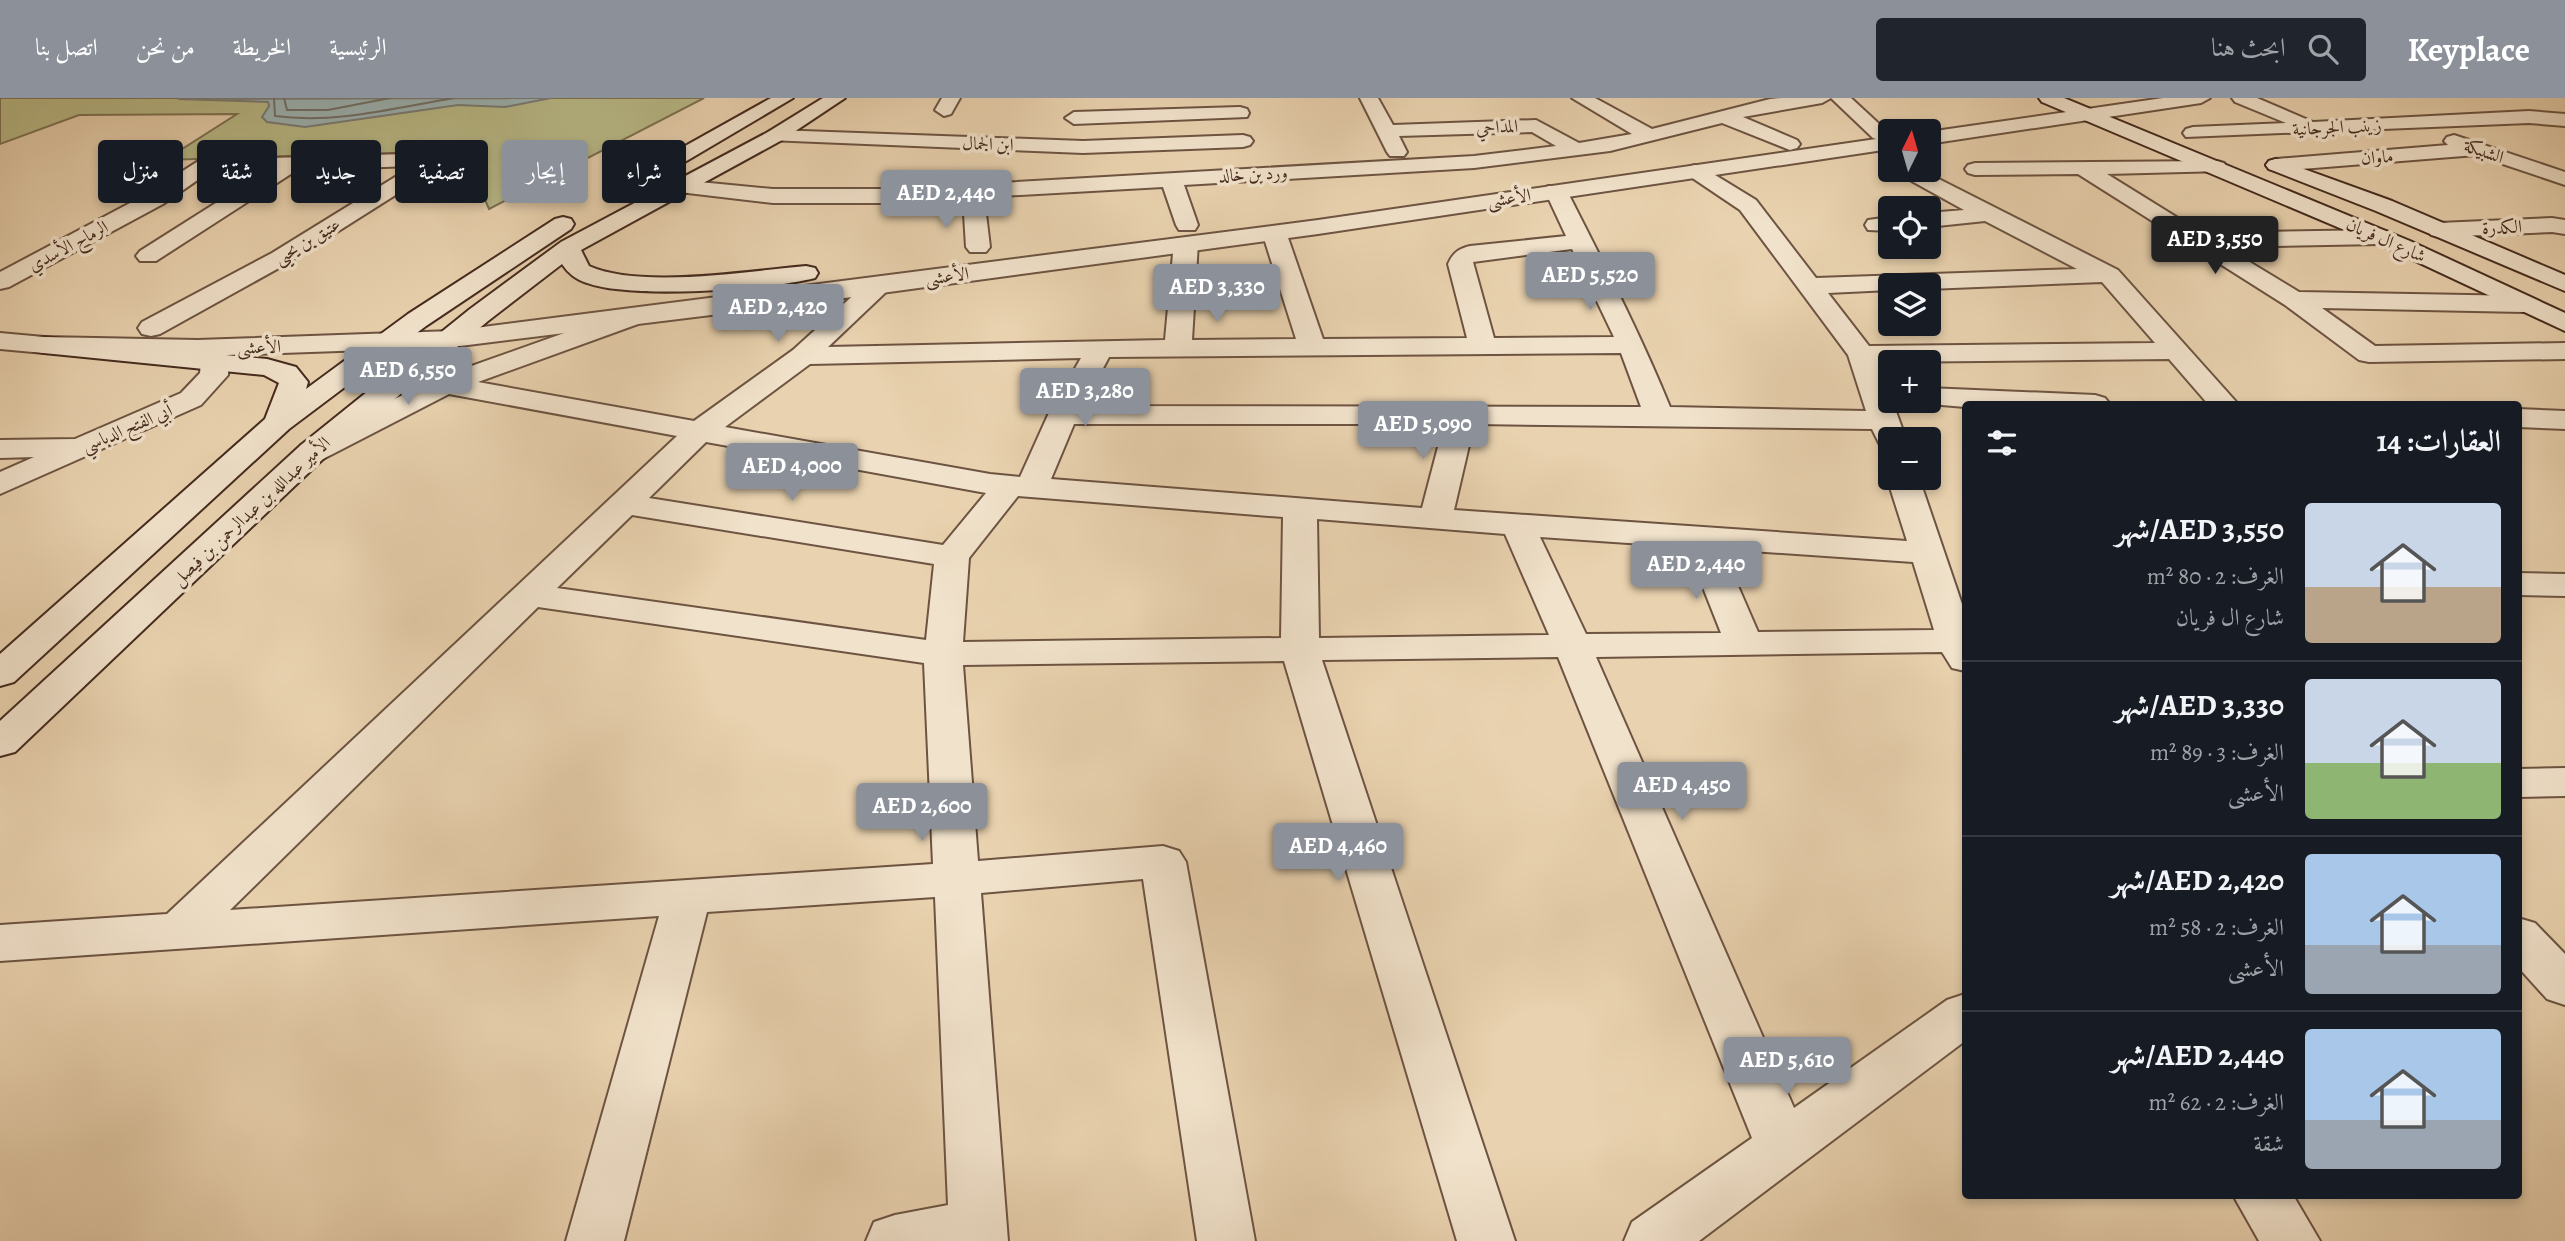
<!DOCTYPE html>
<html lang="ar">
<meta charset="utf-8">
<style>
body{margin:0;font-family:Alegreya,Amiri,serif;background:#20242c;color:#f1f3f6;direction:rtl;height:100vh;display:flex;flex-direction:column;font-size:26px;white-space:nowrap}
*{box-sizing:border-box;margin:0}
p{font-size:23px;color:#9ea1a6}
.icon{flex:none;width:38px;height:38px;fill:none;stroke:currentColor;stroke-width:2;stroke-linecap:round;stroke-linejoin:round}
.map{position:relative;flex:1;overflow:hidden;direction:ltr}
.side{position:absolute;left:1962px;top:303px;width:560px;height:798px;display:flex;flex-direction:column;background:#171b24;border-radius:7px;box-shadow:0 4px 10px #0003;direction:rtl}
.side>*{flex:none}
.top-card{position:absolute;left:21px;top:42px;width:665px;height:63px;direction:rtl;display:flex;gap:14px}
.needle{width:46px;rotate:5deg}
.tools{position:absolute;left:1878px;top:21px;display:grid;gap:14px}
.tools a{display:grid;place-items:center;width:63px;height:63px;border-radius:7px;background:#171b24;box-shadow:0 4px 10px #0003;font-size:35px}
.price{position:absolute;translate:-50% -60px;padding:0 16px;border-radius:7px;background:#8c9099;color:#fff;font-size:23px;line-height:46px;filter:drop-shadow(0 2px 4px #0008)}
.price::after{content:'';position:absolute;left:50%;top:42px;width:21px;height:16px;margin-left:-10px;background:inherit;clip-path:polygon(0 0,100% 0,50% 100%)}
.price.selected{background:#222;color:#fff}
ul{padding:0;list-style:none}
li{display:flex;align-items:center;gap:21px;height:175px;padding:0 21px}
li+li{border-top:2px solid #363941}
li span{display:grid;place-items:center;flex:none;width:196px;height:140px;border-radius:7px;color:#555}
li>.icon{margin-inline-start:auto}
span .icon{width:84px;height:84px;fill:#fffc;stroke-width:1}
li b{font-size:30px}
h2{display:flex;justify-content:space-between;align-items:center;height:84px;padding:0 21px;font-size:30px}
.tag{padding:0 24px;border-radius:7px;background:#171b24;box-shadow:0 4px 10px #0003;font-size:24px;line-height:63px}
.tag.selected{background:#8c9099;color:#fff}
header{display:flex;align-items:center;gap:42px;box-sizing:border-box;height:98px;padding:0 35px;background:#8c9099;color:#fff}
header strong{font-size:33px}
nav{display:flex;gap:38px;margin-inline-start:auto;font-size:24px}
.search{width:490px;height:63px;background:#20242c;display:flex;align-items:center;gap:18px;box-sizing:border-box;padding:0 24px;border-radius:7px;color:#9ea1a6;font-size:26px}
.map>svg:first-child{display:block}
.green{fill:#b9bb89;stroke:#7e7254;stroke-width:2}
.water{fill:#9cb5b6;stroke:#797d79;stroke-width:2}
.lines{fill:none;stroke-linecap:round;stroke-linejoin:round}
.shore{stroke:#70706a;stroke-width:2}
.minor-casing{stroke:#6d5442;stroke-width:4}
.tertiary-casing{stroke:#6d5442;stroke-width:4}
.secondary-casing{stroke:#442a1e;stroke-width:4}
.minor{fill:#f1e2cb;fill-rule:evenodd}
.tertiary{fill:#f1e2cb;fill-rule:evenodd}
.secondary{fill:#f1e2cb;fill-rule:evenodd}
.labels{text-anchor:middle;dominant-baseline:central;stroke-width:7;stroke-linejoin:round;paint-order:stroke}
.far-street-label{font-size:18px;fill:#442a1e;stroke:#f1e2cb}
</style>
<header>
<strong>Keyplace</strong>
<div class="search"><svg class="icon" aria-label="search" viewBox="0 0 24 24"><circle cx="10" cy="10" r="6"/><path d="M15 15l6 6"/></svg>ابحث هنا</div>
<nav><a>الرئيسية</a><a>الخريطة</a><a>من نحن</a><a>اتصل بنا</a></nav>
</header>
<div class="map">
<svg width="2565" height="1143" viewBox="0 0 2565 1143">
<rect width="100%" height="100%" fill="#e9d2af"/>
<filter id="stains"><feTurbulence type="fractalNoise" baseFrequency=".00286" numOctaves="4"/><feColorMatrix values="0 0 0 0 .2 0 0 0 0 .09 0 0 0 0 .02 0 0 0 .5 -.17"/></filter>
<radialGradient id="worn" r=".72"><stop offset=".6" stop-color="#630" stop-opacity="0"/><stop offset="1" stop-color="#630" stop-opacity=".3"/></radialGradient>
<polygon class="green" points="0,0 704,0 489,111 464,53 165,62 237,16 79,17 0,46"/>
<polygon class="water" points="551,0 505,9 458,7 305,29 267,24 262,19 269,8 268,4 178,1"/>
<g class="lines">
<g class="shore">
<path d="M 274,0 L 275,18 C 335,26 395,10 454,0"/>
<polyline points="284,0 287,12 328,12 390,0"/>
</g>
<g class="minor-casing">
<g id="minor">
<polygon points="942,0 960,0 951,16 944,18 935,12"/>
<polygon points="1360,0 1378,0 1393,27 1536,22 1579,45 1632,36 1572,0 1595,0 1652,31 1770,1 1781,0 1851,0 1890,36 1880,42 1873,40 1831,0 1822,5 1743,19 1797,42 1800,46 1797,50 1790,52 1722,25 1610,53 1474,70 1184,87 1198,127 1195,132 1179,132 1176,127 1163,89 984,99 990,149 986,154 970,154 966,149 963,100 895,105 773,105 679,94 671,93 668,88 671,83 679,82 773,91 895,91 1474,58 1556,48 1532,34 1399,38 1407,54 1404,58 1390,58 1387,54"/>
<polygon points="2232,0 2257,0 2313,24 2529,13 2565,16 2565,28 2529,25 2186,39 2183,35 2186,31 2193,29 2286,25 2235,4"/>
<polygon points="1240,9 1247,11 1249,15 1247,19 1074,26 1065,20 1074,14"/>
<polygon points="775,32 1083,43 1243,37 1250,39 1253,43 1250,47 1243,49 1083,55 768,42 765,38 768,34"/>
<polygon points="2454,37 2565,74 2565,87 2476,57 2276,73 2269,71 2266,67 2269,63 2276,61 2448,47 2444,43 2447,39"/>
<polygon points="439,55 446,57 449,61 446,65 288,165 160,236 151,238 142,236 138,230 142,224 272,155 413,68 297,72 156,163 140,163 136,158 140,153 268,72 212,72 163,106 9,189 0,191 0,174 147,96 200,62"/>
<polygon points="2217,63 2224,65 2227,69 2224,73 2107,76 2202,135 2381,132 2389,134 2393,139 2389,144 2381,146 2225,149 2299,194 2524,198 2533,201 2537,206 2533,211 2524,214 2322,210 2375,248 2565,245 2565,261 2369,264 2359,262 2285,207 2078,76 1975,77 1968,75 1965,71 1968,67 1975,65"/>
<path d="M 1695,67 L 1702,69 L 1756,102 L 1816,180 L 2077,171 L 1985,123 L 1928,129 L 1928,115 L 1964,112 L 1899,76 L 1896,72 L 1921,72 L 2118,172 L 2238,306 L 2208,306 L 2169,261 L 1878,264 L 1906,341 L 1890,341 L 1890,350 L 1880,347 L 1872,331 L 1474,326 L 1454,412 L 1907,443 L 1887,380 L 1890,376 L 1890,380 L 1919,380 L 1965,515 L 1965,573 L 1952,570 L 1942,554 L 1596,559 L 1794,1010 L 1947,902 L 1965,896 L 1965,943 L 1699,1143 L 1624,1143 L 1632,1124 L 1752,1040 L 1558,559 L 1322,562 L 1515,1143 L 1457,1143 L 1284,563 L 963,567 L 978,763 L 1163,748 L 1179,753 L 1186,764 L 1255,1143 L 1197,1143 L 1143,781 L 981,795 L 1008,1143 L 866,1143 L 874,1124 L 895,1117 L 948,1107 L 935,799 L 707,814 L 624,1143 L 566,1143 L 659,818 L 0,863 L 0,827 L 167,816 L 677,338 L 449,296 L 323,361 L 312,363 L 301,361 L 297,354 L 301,347 L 435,281 L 629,212 L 638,214 L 642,220 L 638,226 L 478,284 L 694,323 L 793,252 L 869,183 L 878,181 L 887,183 L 890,188 L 887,193 L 828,249 L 1165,242 L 1174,145 L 1178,140 L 1194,140 L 1198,145 L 1192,242 L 1296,241 L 1262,134 L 1266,129 L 1282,129 L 1286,134 L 1323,241 L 1467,240 L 1448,166 C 1453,155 1458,151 1470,148 L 1566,138 L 1545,93 L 1548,88 L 1564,88 L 1567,93 C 1603,164 1640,235 1670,309 L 1866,313 L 1848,257 L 1740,112 L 1688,77 L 1685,73 L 1688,69 ZM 1572,151 L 1614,239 L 1494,240 L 1473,164 ZM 2102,184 L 2155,245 L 1869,248 L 1828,195 L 1890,192 L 1890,187 L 1928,187 L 1928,191 ZM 1621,255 L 1641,309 L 1083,308 L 1109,259 ZM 1081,260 L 1048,317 L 1020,379 L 990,376 L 725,329 L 810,266 ZM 1074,326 L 1444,326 L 1422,410 L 1051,381 ZM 706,344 L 986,395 L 943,447 L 649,400 ZM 1018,398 L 1283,419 L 1281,540 L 963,544 L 969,460 ZM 632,417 L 934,466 L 926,542 L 557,490 ZM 1317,421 L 1505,436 L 1549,537 L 1319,540 ZM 1540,439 L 1687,449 L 1721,535 L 1586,536 ZM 1722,451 L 1913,464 L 1934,532 L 1758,534 ZM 538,509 L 924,565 L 933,766 L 230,812 Z"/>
<polygon points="1890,119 1890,133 1868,132 1865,127 1868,122"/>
<polygon points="2552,120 2565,122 2565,136 2552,134 2439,139 2431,137 2428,132 2431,127 2439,125"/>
<polygon points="198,242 208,244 229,262 228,277 201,307 0,396 0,374 34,359 0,360 0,342 75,341 181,295 200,275 201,265 184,250 188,244"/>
<polygon points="1928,290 2095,297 2105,300 2110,306 1965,306 1965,309 1918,305 1916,303 1928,303"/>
<polygon points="2518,311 2565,313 2565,331 2518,329"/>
<polygon points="2518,475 2565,476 2565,498 2518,497"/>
<polygon points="2565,670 2565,698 2518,699 2518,671"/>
<polygon points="2518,820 2535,825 2565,856 2565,907 2547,901 2518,869"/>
<polygon points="2233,1097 2293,1097 2320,1143 2259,1143"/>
</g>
</g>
<g class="tertiary-casing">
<g id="tertiary">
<polygon points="2163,0 2210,0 2201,5 1928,46 1928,34"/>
<polygon points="1890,39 1890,51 1318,136 793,207 452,249 198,258 44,255 0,251 0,235 44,239 198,242 452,233 1318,122"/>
</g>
</g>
<g class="secondary-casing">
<g id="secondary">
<polygon points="771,0 793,0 683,65 669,65 666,61 669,57"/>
<path d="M 823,0 L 845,0 L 782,42 L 581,152 L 589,168 C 640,191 749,173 806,168 L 815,170 L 818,175 L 815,180 C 769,192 630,201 587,185 C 575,181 569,176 562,166 L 488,223 L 323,361 L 15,654 L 0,658 L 0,623 L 301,347 L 470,211 L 561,144 L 768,34 Z"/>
<polygon points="2039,0 2064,0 2410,143 2565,215 2565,233 2394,153 2042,4"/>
<polygon points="2276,61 2392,103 2565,177 2565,193 2376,113 2269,71 2266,67 2269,63"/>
<polygon points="563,119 571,121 574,126 571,131 426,228 289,331 14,584 0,588 0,556 265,321 279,285 264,277 44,255 34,253 30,247 34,241 44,239 267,261 296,269 308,284 306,291 408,216 555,121"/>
</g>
</g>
<use href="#minor" class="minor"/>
<use href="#tertiary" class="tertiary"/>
<use href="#secondary" class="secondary"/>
</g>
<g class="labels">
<g class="far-street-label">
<text transform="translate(1497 29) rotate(-3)">المداحي</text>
<text transform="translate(2337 29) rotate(-3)">زينب الجرجانية</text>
<text transform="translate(988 46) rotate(2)">ابن الجمال</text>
<text transform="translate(2484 53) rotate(19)">الشبيكة</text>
<text transform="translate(2377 59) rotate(-4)">ماوان</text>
<text transform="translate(1253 76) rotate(-3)">ورد بن خالد</text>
<text transform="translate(1509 100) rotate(-9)">الأعشى</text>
<text transform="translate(2502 129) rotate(-2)">الكدرة</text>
<text transform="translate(2386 142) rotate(24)">شارع ال فريان</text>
<text transform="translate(307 143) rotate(-31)">عتيق بن يحيى</text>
<text transform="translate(68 148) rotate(-28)">الرماح الأسدي</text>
<text transform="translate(947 178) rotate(-8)">الأعشى</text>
<text transform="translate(259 249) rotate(-2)">الأعشى</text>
<text transform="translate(127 330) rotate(-23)">أبي الفتح الدباسي</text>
<text transform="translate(251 413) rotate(-43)">الأمير عبدالله بن عبدالرحمن بن فيصل</text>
</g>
</g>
<rect width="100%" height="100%" filter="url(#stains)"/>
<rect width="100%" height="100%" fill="url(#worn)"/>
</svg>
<div class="tools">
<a><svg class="needle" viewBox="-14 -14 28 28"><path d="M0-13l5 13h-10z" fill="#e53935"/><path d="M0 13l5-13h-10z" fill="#9ea1a6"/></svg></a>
<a><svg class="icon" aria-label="locate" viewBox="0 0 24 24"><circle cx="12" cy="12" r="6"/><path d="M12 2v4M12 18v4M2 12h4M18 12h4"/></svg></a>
<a><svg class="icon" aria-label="layers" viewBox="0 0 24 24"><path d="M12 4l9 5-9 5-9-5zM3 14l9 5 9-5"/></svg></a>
<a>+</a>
<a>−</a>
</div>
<b class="price" style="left:946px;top:132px">AED 2,440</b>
<b class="price selected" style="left:2215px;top:178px">AED 3,550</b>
<b class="price" style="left:1590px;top:214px">AED 5,520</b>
<b class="price" style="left:1217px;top:226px">AED 3,330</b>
<b class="price" style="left:778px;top:246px">AED 2,420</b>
<b class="price" style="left:408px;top:309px">AED 6,550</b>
<b class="price" style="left:1085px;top:330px">AED 3,280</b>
<b class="price" style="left:1423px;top:363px">AED 5,090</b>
<b class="price" style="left:792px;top:405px">AED 4,000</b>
<b class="price" style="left:1696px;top:503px">AED 2,440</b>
<b class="price" style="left:1682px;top:724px">AED 4,450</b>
<b class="price" style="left:922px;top:745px">AED 2,600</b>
<b class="price" style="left:1338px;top:785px">AED 4,460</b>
<b class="price" style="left:1787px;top:999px">AED 5,610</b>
<div class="top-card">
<a class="tag">شراء</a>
<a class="tag selected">إيجار</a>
<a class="tag">تصفية</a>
<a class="tag">جديد</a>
<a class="tag">شقة</a>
<a class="tag">منزل</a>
</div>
<section class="side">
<h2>العقارات: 14<svg class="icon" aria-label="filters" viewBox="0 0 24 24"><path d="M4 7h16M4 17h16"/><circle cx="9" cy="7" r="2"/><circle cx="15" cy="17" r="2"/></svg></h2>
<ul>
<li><span style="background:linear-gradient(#c9d6e8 60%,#b9a48a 0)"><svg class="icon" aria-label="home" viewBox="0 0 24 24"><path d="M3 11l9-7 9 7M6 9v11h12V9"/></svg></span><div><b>AED 3,550/شهر</b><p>الغرف: 2 · 80 m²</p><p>شارع ال فريان</p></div></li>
<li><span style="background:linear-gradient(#c9d6e8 60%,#8fb573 0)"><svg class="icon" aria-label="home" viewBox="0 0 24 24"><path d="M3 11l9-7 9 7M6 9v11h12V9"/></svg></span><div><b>AED 3,330/شهر</b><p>الغرف: 3 · 89 m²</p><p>الأعشى</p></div></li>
<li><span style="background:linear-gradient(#a9c7e8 65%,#9aa5b1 0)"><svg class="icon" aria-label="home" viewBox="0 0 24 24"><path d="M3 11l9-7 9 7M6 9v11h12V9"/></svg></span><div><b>AED 2,420/شهر</b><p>الغرف: 2 · 58 m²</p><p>الأعشى</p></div></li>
<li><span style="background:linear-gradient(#a9c7e8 65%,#9aa5b1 0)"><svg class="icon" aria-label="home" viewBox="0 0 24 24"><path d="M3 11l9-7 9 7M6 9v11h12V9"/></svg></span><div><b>AED 2,440/شهر</b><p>الغرف: 2 · 62 m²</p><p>شقة</p></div></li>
</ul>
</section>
</div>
